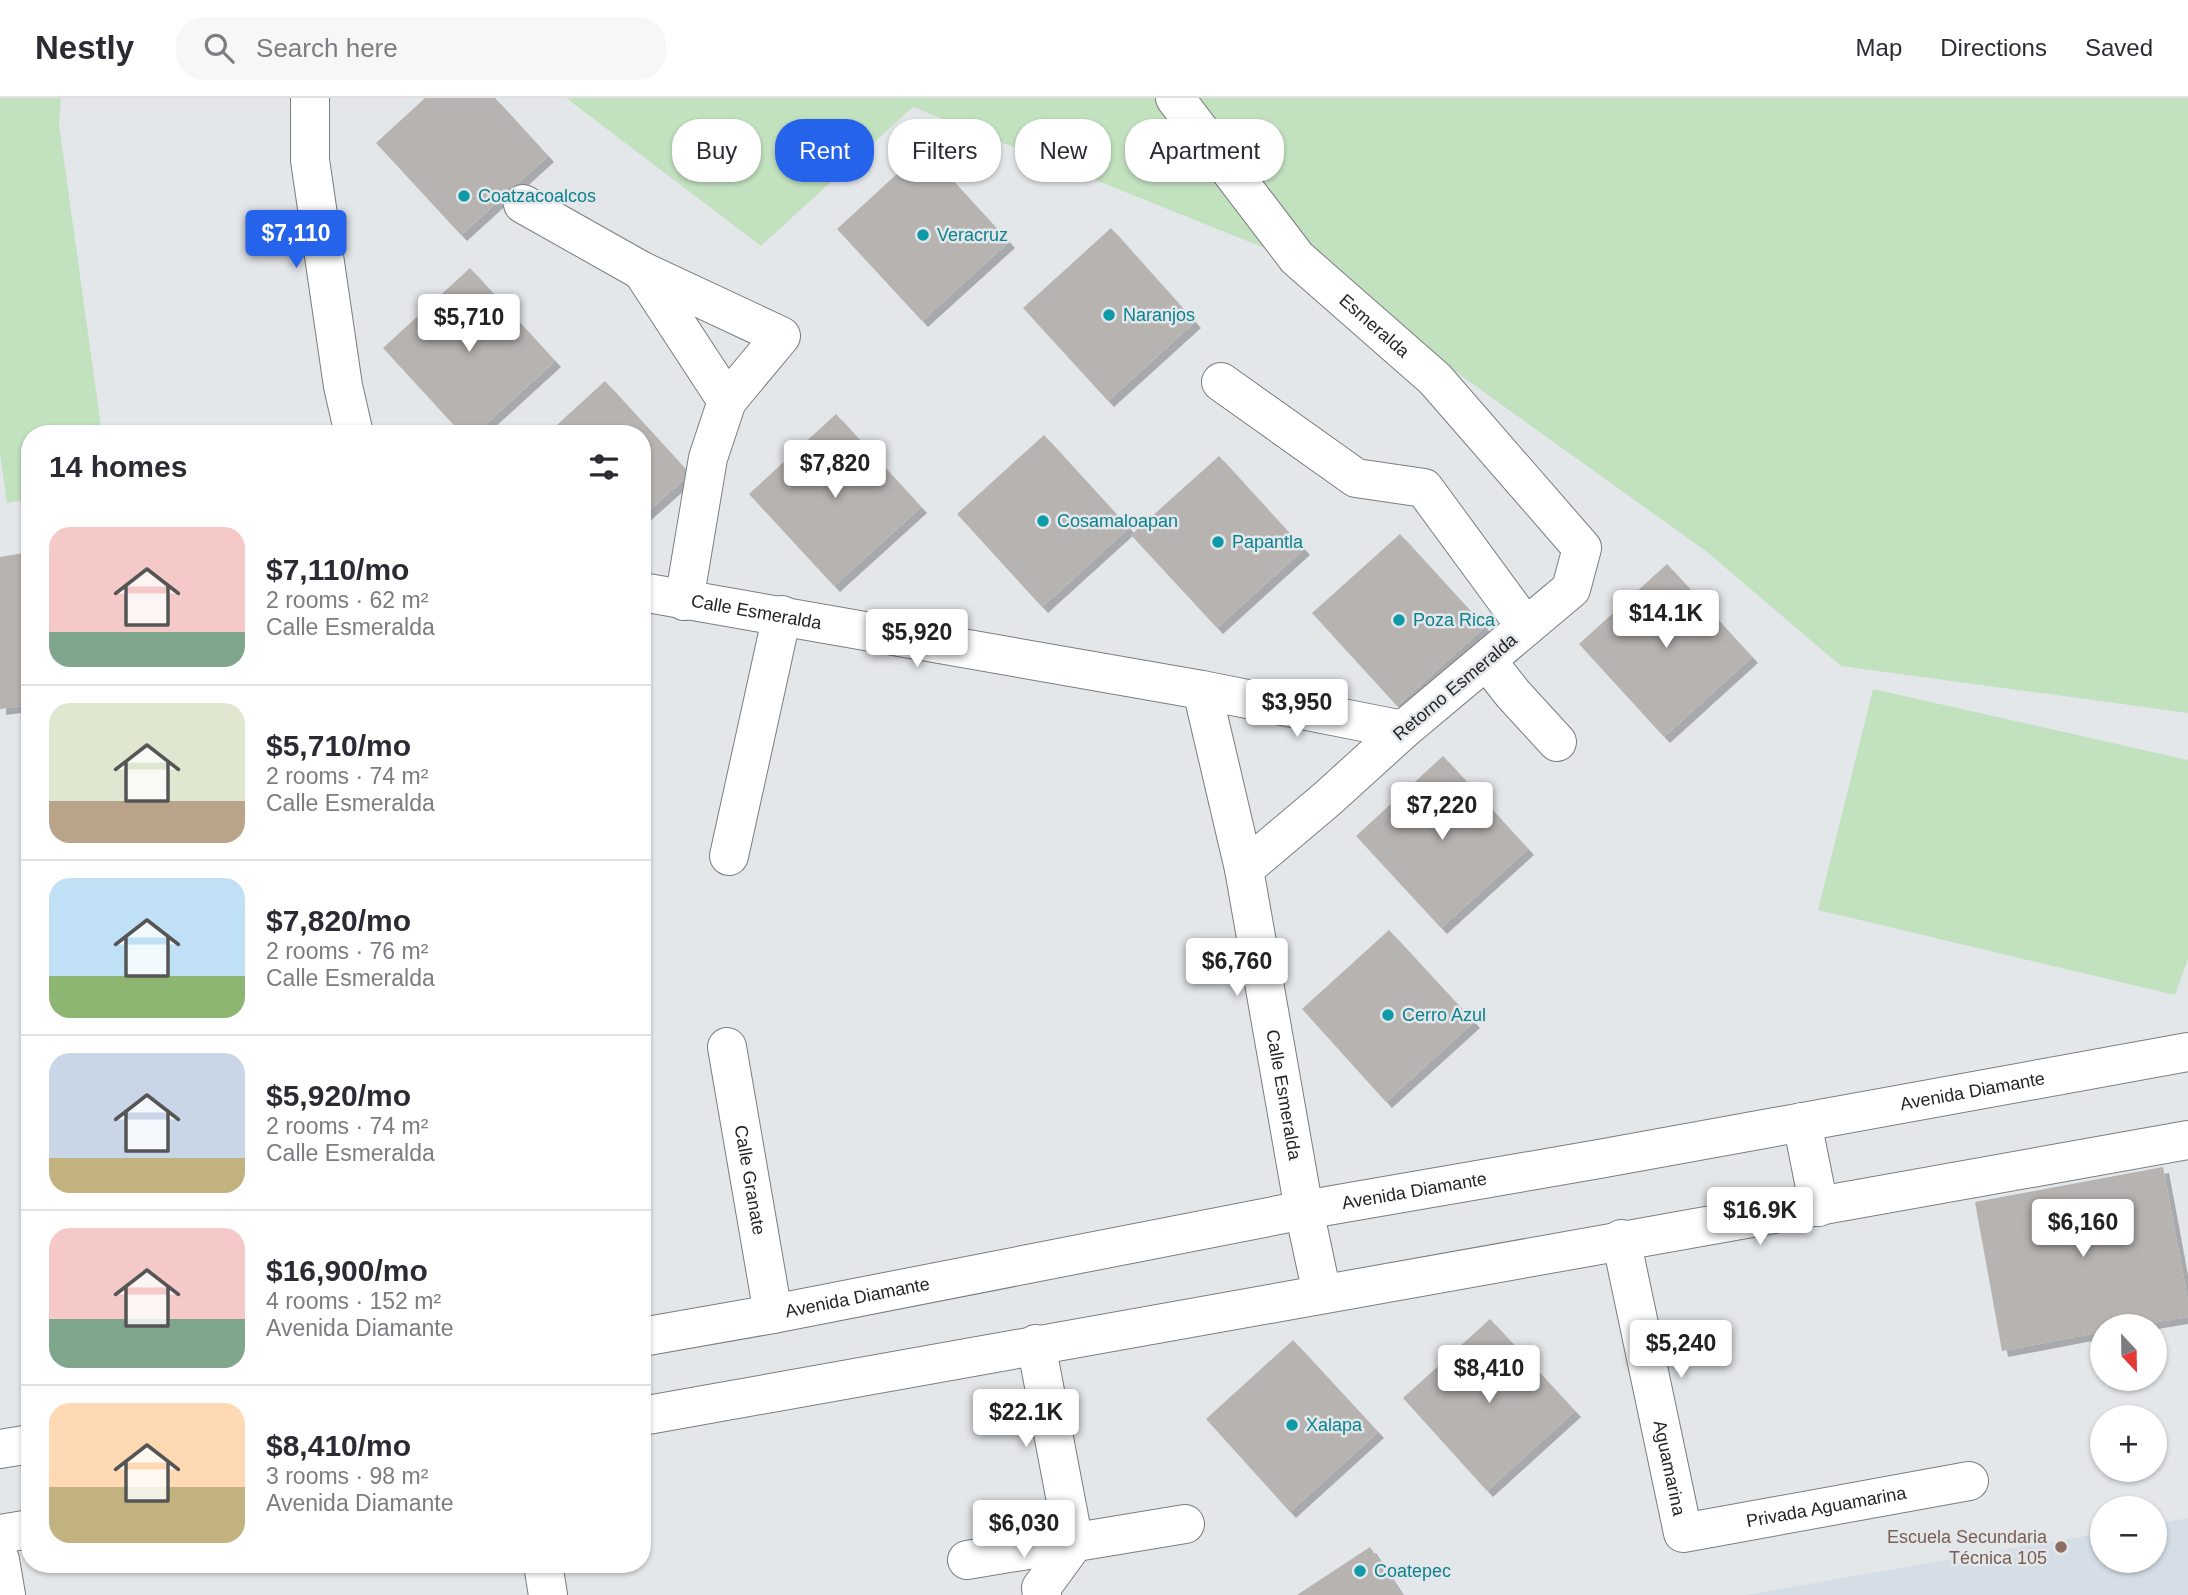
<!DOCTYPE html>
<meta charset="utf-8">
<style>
body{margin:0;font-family:Helvetica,sans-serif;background:#f7f7f7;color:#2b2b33;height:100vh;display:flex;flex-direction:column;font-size:26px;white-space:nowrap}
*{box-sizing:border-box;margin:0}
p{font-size:23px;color:#7c7c81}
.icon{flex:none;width:38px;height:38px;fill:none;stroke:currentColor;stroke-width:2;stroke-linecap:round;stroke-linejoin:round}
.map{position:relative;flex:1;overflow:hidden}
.side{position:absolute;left:21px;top:327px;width:630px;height:1148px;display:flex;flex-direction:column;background:#fff;border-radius:28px;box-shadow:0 2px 5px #0004}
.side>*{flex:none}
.banner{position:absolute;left:672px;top:21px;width:665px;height:63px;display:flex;gap:14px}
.needle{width:46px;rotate:158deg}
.buttons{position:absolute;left:2090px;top:1216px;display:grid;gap:14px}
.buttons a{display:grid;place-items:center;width:77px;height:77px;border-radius:50%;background:#fff;box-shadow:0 2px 5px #0004;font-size:35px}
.price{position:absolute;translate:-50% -60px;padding:0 16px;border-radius:7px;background:#fff;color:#222;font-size:23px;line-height:46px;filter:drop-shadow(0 2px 4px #0008)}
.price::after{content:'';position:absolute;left:50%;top:42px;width:21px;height:16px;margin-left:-10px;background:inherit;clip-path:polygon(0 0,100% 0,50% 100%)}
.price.selected{background:#2563eb;color:#fff}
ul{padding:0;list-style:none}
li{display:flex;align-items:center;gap:21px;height:175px;padding:0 28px}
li+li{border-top:2px solid #e1e1e2}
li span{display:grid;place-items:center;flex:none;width:196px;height:140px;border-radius:21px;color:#555}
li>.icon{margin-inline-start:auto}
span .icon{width:84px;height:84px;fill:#fffc;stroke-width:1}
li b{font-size:30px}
h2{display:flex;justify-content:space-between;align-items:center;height:84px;padding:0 28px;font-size:30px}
.pill{padding:0 24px;border-radius:28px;background:#fff;box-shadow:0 2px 5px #0004;font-size:24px;line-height:63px}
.pill.selected{background:#2563eb;color:#fff}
header{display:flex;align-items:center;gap:42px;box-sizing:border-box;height:98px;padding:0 35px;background:#fff;border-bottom:2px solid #e1e1e2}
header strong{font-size:33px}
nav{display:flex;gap:38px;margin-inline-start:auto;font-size:24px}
.search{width:490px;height:63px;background:#f7f7f7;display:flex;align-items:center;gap:18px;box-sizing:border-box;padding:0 24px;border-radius:28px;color:#7c7c81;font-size:26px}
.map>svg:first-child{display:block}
.built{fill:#d5dee7}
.green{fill:#c2e1bf}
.building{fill:#b7b3b1;filter:url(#shadow)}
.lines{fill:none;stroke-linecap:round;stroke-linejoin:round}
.minor-casing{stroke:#7a7d80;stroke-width:40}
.major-casing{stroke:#7a7d80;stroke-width:40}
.minor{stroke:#fff;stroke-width:38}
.major{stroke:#fff;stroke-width:38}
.culture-dot{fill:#0f9aa8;stroke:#e4e7ea;stroke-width:2.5}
.education-dot{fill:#8d6e63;stroke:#e4e7ea;stroke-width:2.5}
.labels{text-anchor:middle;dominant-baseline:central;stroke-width:5;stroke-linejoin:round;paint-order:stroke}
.culture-label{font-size:18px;fill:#0d838f;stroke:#e4e7ea;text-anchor:start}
.street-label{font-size:18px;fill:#232526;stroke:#e4e7ea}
.education-label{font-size:18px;fill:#785e54;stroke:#e4e7ea;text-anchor:end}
</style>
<header>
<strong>Nestly</strong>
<div class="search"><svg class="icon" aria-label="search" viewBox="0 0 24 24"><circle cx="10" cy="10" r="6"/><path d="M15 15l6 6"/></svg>Search here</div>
<nav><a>Map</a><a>Directions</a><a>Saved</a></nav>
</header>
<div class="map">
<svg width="2188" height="1497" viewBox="0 0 2188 1497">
<defs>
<filter id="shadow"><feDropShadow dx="6" dy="6" stdDeviation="0" flood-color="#0004"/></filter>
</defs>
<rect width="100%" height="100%" fill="#e4e7ea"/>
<polygon class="built" points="2188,1420 2188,1497 1745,1497 2102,1435 2102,1463 2154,1463 2154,1426"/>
<g class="green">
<polygon points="0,0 61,0 59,26 102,336 30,336 30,401 7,405 0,356"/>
<polygon points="566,0 2188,0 2188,615 1841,568 1707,454 1307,167 913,9 761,148"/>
<polygon points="1873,591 2188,662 2188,861 2175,897 1818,812"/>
</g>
<g class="building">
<polygon points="425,0 495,0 548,58 461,137 376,45"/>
<polygon points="924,51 1009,144 922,223 837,131"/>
<polygon points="1111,130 1195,224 1108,303 1023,210"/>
<polygon points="470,170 555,263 475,336 462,336 383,250"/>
<polygon points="605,283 690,376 642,419 642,336 547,336"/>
<polygon points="836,316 921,409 834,488 749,396"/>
<polygon points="1044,337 1129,430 1042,509 957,416"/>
<polygon points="1219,358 1304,451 1217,530 1131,437"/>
<polygon points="1400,436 1485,529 1397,608 1312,515"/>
<polygon points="30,454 30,607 0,611 0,459"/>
<polygon points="1667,466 1752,559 1664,639 1579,546"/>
<polygon points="1443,658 1528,751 1441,830 1356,738"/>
<polygon points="1389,832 1474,924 1386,1004 1302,911"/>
<polygon points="2163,1069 2188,1203 2188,1219 2134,1228 2102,1228 2102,1234 2002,1253 1975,1104"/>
<polygon points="1490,1221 1575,1313 1487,1393 1403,1300"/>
<polygon points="1293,1242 1378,1334 1290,1414 1206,1321"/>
<polygon points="1370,1449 1402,1497 1297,1497"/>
</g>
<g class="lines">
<g class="minor-casing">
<g id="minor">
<polyline points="310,0 310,62 343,288 354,336"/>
<path id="s1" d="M 1175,0 L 1297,160 L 1435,281 L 1582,450 L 1571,491 L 1403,632 L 1327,701 L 1244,771"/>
<polyline points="523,106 642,173 781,238 727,303 708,360 684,503"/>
<polyline points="642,173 727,303"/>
<polyline points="1221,284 1356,380 1424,390 1526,529"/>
<path id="s2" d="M 642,494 L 1202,592 L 1403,632"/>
<polyline points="1487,563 1513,596 1557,644"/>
<path id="s3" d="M 1202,592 L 1244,771 L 1304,1112 L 1322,1196"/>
<polyline points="729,758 782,517"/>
<path id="s4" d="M 727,949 L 773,1216"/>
<path id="s5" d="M 1621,1141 L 1683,1435 L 1969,1383"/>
<polyline points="1036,1246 1074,1445 1041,1490 1042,1497"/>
<polyline points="0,1462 6,1497"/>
<polyline points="967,1462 1185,1426"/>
<polyline points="543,1466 548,1497"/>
</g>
</g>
<g class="major-casing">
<g id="major">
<polyline points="1802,1024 1819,1109"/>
<path id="s6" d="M 642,1239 L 773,1216 L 1304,1112 L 1599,1061 L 2188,954"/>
<polyline points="642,1318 2188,1042"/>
<polyline points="0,1351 30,1346"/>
<polyline points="0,1436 30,1431"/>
</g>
</g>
<use href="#minor" class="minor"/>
<use href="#major" class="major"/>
</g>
<g class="culture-dot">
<circle cx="464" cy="98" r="7"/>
<circle cx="923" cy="137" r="7"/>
<circle cx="1109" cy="217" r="7"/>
<circle cx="1043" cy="423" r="7"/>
<circle cx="1218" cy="444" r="7"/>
<circle cx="1399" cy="522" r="7"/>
<circle cx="1388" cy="917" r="7"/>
<circle cx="1292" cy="1327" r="7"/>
<circle cx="1360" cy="1473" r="7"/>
</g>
<circle class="education-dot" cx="2061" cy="1449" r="7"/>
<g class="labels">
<g class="culture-label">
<text x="478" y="98">Coatzacoalcos</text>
<text x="937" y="137">Veracruz</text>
<text x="1123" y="217">Naranjos</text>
<text x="1057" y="423">Cosamaloapan</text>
<text x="1232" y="444">Papantla</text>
<text x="1413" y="522">Poza Rica</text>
<text x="1402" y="917">Cerro Azul</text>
<text x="1306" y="1327">Xalapa</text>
<text x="1374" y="1473">Coatepec</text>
</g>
<g class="street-label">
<text stroke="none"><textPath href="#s1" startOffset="304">Esmeralda</textPath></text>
<text stroke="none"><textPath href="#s2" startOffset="116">Calle Esmeralda</textPath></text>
<text transform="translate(1455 589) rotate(-40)">Retorno Esmeralda</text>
<text stroke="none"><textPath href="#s6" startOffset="1353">Avenida Diamante</textPath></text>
<text stroke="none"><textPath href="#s3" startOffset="413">Calle Esmeralda</textPath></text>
<text stroke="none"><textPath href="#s4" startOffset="135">Calle Granate</textPath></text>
<text stroke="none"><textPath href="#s6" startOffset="786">Avenida Diamante</textPath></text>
<text stroke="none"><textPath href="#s6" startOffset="219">Avenida Diamante</textPath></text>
<text stroke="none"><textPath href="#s5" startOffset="234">Aguamarina</textPath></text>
<text stroke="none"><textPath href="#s5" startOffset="446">Privada Aguamarina</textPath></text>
</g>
<g class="education-label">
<text x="2047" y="1439">Escuela Secundaria<tspan x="2047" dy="21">Técnica 105</tspan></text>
</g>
</g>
</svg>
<div class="buttons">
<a><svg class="needle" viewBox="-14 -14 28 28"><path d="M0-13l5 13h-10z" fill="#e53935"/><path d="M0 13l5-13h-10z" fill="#7c7c81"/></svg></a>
<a>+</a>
<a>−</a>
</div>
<b class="price selected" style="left:296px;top:172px">$7,110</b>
<b class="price" style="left:469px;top:256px">$5,710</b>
<b class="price" style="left:835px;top:402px">$7,820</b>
<b class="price" style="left:1666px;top:552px">$14.1K</b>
<b class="price" style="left:917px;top:571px">$5,920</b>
<b class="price" style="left:1297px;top:641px">$3,950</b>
<b class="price" style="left:1442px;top:744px">$7,220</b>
<b class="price" style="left:1237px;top:900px">$6,760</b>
<b class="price" style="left:1760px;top:1149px">$16.9K</b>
<b class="price" style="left:2083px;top:1161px">$6,160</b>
<b class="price" style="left:1681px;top:1282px">$5,240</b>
<b class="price" style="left:1489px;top:1307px">$8,410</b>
<b class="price" style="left:1026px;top:1351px">$22.1K</b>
<b class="price" style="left:1024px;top:1462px">$6,030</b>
<div class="banner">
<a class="pill">Buy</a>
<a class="pill selected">Rent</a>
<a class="pill">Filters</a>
<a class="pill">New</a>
<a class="pill">Apartment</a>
</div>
<section class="side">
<h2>14 homes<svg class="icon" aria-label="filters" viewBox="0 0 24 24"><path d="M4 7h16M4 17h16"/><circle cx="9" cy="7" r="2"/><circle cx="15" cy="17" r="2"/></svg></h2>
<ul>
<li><span style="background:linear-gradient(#f6c9c9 75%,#7fa58c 0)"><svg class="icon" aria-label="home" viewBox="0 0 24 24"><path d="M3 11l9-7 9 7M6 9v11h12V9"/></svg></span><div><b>$7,110/mo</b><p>2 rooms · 62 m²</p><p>Calle Esmeralda</p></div></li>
<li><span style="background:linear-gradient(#dfe7d0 70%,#b9a48a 0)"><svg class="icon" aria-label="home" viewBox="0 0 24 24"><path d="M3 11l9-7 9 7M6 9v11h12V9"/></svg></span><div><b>$5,710/mo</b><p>2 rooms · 74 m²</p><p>Calle Esmeralda</p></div></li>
<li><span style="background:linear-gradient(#bfe0f5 70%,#8fb573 0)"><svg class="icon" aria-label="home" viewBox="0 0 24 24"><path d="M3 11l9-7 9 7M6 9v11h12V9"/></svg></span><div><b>$7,820/mo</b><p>2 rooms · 76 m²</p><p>Calle Esmeralda</p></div></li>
<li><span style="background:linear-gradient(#c9d6e8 75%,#c2b280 0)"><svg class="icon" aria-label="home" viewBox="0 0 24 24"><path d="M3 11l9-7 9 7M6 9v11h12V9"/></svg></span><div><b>$5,920/mo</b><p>2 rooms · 74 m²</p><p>Calle Esmeralda</p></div></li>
<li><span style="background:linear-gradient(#f6c9c9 65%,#7fa58c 0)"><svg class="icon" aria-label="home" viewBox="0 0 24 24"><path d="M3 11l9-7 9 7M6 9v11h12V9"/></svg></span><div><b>$16,900/mo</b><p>4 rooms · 152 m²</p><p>Avenida Diamante</p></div></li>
<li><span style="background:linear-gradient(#ffd9b3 60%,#c2b280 0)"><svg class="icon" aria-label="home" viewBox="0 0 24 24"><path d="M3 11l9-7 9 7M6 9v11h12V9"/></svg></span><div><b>$8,410/mo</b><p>3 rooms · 98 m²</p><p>Avenida Diamante</p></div></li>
</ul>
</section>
</div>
